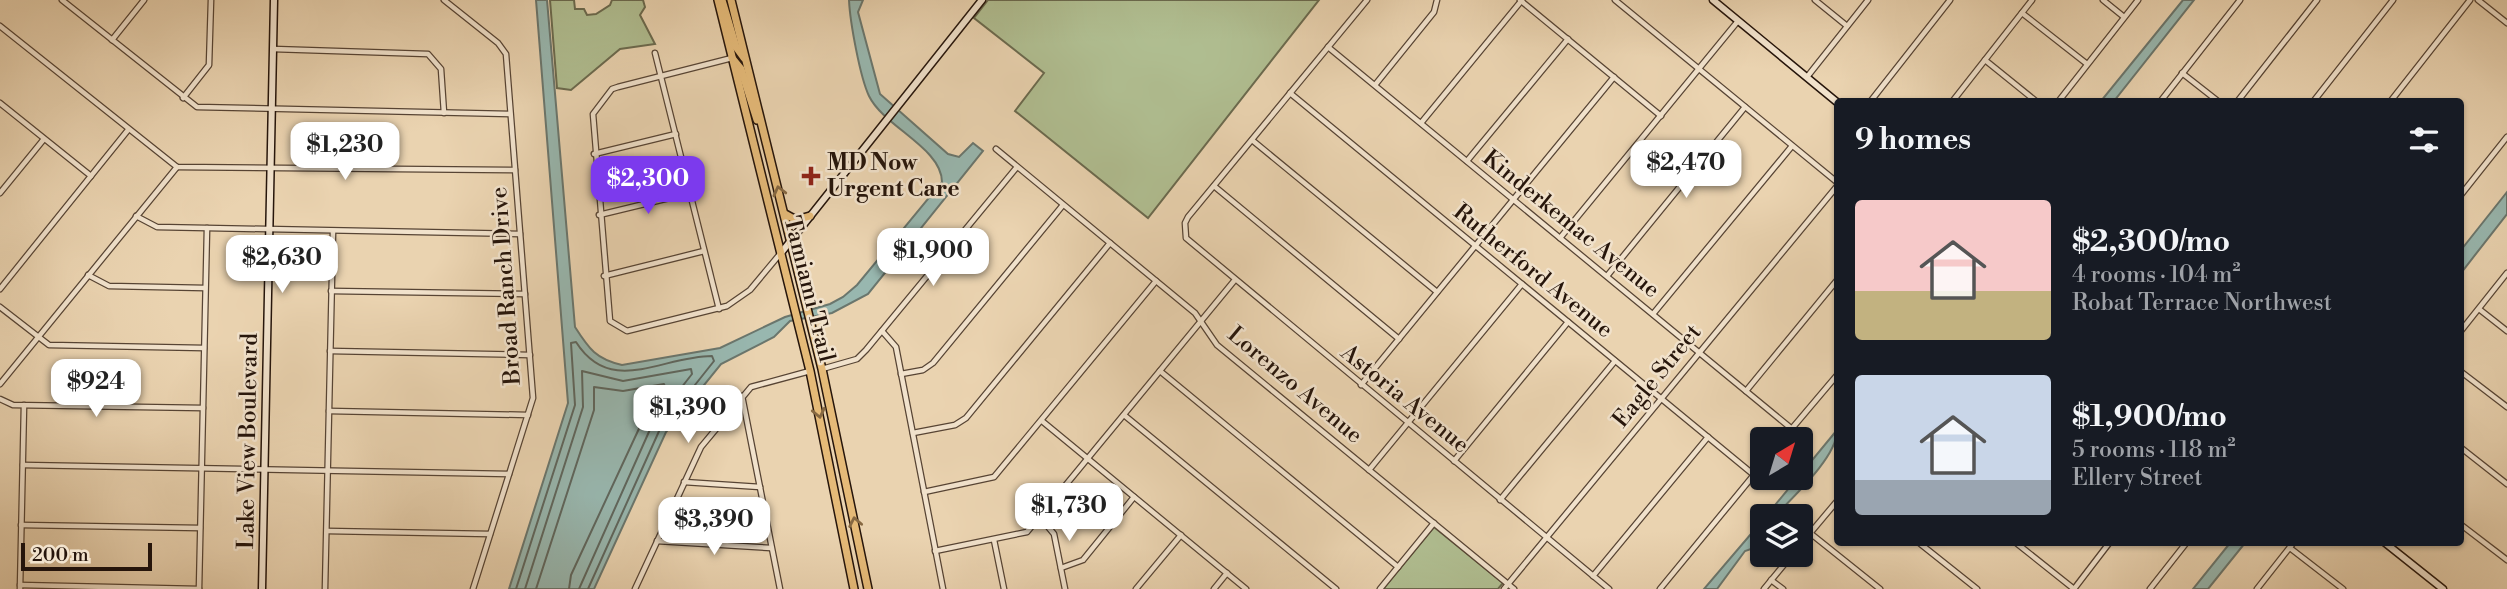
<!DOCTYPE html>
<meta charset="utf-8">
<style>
body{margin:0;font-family:"Libre Bodoni",serif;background:#242831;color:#f1f3f6;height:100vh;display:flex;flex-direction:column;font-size:26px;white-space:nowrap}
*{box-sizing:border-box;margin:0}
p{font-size:23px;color:#9ea1a6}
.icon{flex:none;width:38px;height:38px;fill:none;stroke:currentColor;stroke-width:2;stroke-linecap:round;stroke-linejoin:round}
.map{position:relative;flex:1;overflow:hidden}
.side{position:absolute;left:1834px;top:98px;width:630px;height:448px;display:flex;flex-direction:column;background:#171b24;border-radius:7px;box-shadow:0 2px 5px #0004}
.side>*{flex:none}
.needle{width:46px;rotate:38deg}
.controls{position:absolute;left:1750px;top:427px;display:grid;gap:14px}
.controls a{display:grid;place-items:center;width:63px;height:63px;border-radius:7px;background:#171b24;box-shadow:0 2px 5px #0004;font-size:35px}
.scale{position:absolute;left:21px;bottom:18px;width:131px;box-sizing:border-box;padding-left:7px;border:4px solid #26150b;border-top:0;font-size:19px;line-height:24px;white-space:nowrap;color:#26150b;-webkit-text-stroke:5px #f1e2cc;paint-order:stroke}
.price{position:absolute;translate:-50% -60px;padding:0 16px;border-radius:14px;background:#fff;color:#222;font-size:23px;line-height:46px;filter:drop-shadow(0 2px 4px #0008)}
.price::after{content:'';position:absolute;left:50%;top:42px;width:21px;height:16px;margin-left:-10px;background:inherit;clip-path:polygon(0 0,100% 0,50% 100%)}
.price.current{background:#7c3aed;color:#fff}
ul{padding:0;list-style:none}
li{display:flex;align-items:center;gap:21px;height:175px;padding:0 21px}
li span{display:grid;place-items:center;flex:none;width:196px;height:140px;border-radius:7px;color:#555}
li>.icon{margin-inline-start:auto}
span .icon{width:84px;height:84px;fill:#fffc;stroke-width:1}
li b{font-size:30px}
h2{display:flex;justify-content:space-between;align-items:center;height:84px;padding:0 21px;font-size:30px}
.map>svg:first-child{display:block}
.green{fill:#b0be91;stroke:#6b6a4e;stroke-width:2}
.water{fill:#98b7af;stroke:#6a766d;stroke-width:2}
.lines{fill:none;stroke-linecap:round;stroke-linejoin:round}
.shore{stroke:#5f665d;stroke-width:2}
.street-casing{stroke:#574434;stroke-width:7}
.secondary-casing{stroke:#26150b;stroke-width:9}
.primary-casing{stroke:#26150b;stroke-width:10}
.street{stroke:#f1e2cc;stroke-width:4.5}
.secondary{stroke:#f1e2cc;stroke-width:6}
.primary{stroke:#e5ba78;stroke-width:7}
.oneway{stroke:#866842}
.poi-dot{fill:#8f2418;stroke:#f1e2cc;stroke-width:2.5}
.labels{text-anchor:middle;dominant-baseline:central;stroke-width:5;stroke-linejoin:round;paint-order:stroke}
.poi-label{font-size:23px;font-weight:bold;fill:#26150b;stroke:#f1e2cc;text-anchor:start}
.street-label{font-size:23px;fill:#26150b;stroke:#f1e2cc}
</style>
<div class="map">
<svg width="2507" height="589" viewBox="0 0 2507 589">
<rect width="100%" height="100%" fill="#ead3b0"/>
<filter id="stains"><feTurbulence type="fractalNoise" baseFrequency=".00286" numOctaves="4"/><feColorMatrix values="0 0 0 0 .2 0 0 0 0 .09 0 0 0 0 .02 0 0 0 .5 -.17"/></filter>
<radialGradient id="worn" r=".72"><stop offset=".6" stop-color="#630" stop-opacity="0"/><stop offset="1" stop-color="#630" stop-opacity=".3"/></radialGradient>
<g class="green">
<polygon points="550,0 574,0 575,9 584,9 587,15 596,14 610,5 612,0 643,0 645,7 640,15 655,44 620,49 571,90 557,88"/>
<polygon points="988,0 1319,0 1148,218 1015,111 1044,73 974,18"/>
<polygon points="1434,527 1503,583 1498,589 1383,589"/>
</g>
<g class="water">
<path d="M 536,0 L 547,0 L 575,327 C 589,349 596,359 622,365 L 720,348 L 785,317 L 830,304 L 843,297 L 857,285 L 942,182 C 942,148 884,127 869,96 C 860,77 850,22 849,0 L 863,0 L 858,12 L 880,94 L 948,154 L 959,157 L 973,143 L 983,151 L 868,294 L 832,313 L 790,321 L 774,337 L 721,364 L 666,432 L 594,589 L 509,589 L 568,403 Z"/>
<polygon points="2183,0 2194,0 2114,101 2101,101"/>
<polygon points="2507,192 2507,214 2461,273 2461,250"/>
<path d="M 1837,430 C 1838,456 1793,497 1775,516 L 1766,516 Z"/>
<polygon points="1762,521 1762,531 1754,548 1745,551 1717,589 1704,589"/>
<polygon points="2230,543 2245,543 2208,589 2193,589"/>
</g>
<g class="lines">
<g class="shore">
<path d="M 516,589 L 575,405 L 571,343 L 576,342 C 611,397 662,356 712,356 L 714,361 L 660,429 L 588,589"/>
<polyline points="525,589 583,407 582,371 623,381 691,369 692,374 652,425 579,589"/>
<polyline points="536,589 594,410 594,387 623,391 664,384 666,389 643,420 571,575 569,589"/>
</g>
<g class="street-casing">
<g id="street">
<polyline points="62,0 197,107 510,114"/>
<polyline points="444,0 498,43 506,54 533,398 473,589"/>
<polyline points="1367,0 1188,217 1185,223 1186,238 1609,589"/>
<polyline points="1520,0 1661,116"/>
<polyline points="1615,0 1838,183"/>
<polyline points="1815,0 1847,26"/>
<polyline points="2103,0 2124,17"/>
<polyline points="2478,0 2507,23"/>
<polyline points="2022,13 2087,64"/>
<polyline points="0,26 177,167 515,170"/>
<polyline points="112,40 144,0"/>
<polyline points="1328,47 1792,429"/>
<polyline points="273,49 428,54 441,69 444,113"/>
<polyline points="655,53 719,309"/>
<polyline points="732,58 618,87 612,89 593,114 610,321 627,331 727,306 750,290 780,254"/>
<polyline points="1985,60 2037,102"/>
<polyline points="2182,73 2219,102"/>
<polyline points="1807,77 1868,0"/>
<polyline points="1375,85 1434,12 1437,0"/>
<polyline points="1290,93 1754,475"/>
<polyline points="183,98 209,65 211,0"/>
<polyline points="1870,102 1950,0"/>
<polyline points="1952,102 2032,0"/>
<polyline points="2058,102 2138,0"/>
<polyline points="2160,102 2240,0"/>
<polyline points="2237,102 2317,0"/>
<polyline points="2313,102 2393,0"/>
<polyline points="2390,102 2470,0"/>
<polyline points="0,103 91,176"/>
<polyline points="1421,123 1522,0"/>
<polyline points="1252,140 1437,292"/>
<polyline points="996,149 1195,313 1217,345 1514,589"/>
<polyline points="594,154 676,134"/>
<polyline points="1467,161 1568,39"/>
<polyline points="1214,186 1399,339"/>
<polyline points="0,193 44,139"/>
<polyline points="2460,196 2507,137"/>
<polyline points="599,215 690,193"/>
<polyline points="136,216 157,227 520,234"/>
<polyline points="1560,238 1738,21"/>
<polyline points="88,275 109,286 205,288"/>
<polyline points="604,276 704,251"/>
<polyline points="1607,276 1745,107"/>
<polyline points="0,289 128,130"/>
<polyline points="331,291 525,294"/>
<polyline points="0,307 49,345 204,348"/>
<polyline points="2479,309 2507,331"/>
<polyline points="1653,314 1792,146"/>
<polyline points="882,331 896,347 943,589"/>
<polyline points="2460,332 2507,273"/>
<polyline points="330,351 530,355"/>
<polyline points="822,369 857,359 866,350 1017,167"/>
<polyline points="1160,371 1398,567"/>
<polyline points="2460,371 2507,407"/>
<polyline points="901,374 923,370 933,363 1063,205"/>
<polyline points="0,384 177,167"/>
<polyline points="1361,385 1614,77"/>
<polyline points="1746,391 1838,279"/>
<polyline points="742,396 780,589"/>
<polyline points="0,399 13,405 203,408"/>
<polyline points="329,411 528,415"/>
<polyline points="1124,415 1336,589"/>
<polyline points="1042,421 1246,589"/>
<polyline points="913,433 955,425 966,418 1110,243"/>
<polyline points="1783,439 1838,374"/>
<polyline points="2460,447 2507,484"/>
<polyline points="1454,461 1568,322"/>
<polyline points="23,465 509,474"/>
<polyline points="1369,470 1522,284"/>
<polyline points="684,482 760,487"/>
<polyline points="924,492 994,477 1156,281"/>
<polyline points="1500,500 1615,361"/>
<polyline points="1040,517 1054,534 1065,589"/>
<polyline points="2460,524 2507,560"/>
<polyline points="21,525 200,528"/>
<polyline points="327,531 490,534"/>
<polyline points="1810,533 1880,589"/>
<polyline points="994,540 1004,589"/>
<polyline points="657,541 771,548"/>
<polyline points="1918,542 1977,589"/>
<polyline points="2015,542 2074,589"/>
<polyline points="1801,544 1838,500"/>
<polyline points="2290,548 2343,589"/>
<polyline points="935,551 1027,532 1234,281"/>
<polyline points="1061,568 1083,560 1134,497"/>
<polyline points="1593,576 1708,437"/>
<polyline points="1771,580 1783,589"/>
<polyline points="20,585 199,589"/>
<polyline points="20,589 24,405"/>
<polyline points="199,589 207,228"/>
<polyline points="325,589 333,231"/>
<polyline points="635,589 701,447 751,387 810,371"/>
<polyline points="1136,589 1181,535"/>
<polyline points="1214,589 1227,573"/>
<polyline points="1380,589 1434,523"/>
<polyline points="1504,589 1838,185"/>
<polyline points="1660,589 1762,465"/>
<polyline points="1764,589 1792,555"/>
<polyline points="2074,589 2110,542"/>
<polyline points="2150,589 2187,542"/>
<polyline points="2257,589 2294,542"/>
</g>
</g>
<g class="secondary-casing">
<g id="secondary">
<polyline points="1713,0 1838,103"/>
<polyline points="781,253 982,0"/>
<polyline points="2384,542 2443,589"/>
<polyline points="262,589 274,0"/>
</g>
</g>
<g class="primary-casing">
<g id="primary">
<polyline points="718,0 810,371 854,589"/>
<polyline points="722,0 736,47 744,58"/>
<polyline points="731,0 822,369 868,589"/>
<polyline points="732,58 741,69 757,120"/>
<polyline points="785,214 796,220 810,216"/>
</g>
</g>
<use href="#street" class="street"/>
<use href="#secondary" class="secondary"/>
<use href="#primary" class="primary"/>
</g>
<defs><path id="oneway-chevron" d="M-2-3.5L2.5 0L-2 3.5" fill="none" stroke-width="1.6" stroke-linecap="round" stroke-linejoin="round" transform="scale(1.75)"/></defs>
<g class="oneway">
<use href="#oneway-chevron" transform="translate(779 191) rotate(-104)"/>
<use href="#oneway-chevron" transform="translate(819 413) rotate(78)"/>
<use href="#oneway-chevron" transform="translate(855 522) rotate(-101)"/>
</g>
<path class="poi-dot" d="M807.5 165.5h7v7h7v7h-7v7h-7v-7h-7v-7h7z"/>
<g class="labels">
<g class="poi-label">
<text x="827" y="163">MD Now<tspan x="827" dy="26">Urgent Care</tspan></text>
</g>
<g class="street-label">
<text transform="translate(1571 224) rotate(39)">Kinderkemac Avenue</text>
<text transform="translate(1533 271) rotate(39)">Rutherford Avenue</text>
<text transform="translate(506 286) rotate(-94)">Broad Ranch Drive</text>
<text transform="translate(809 289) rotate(76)">Tamiami Trail</text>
<text transform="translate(1657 376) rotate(-51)">Eagle Street</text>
<text transform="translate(1295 385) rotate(40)">Lorenzo Avenue</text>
<text transform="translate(1405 399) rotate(39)">Astoria Avenue</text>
<text transform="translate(248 441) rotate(-89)">Lake View Boulevard</text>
</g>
</g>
<rect width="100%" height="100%" filter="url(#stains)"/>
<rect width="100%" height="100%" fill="url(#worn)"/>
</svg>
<div class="controls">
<a><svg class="needle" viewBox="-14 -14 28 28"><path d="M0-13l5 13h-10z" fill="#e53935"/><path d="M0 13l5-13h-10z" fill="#9ea1a6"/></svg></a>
<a><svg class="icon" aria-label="layers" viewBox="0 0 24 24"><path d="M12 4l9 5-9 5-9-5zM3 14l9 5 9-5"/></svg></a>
</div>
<div class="scale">200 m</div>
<b class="price" style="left:345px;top:182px">$1,230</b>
<b class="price" style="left:1686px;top:200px">$2,470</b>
<b class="price current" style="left:648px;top:216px">$2,300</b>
<b class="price" style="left:933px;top:288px">$1,900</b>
<b class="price" style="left:282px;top:295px">$2,630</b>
<b class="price" style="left:96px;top:419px">$924</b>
<b class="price" style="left:688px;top:445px">$1,390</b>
<b class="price" style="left:1069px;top:543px">$1,730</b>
<b class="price" style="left:714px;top:557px">$3,390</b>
<section class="side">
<h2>9 homes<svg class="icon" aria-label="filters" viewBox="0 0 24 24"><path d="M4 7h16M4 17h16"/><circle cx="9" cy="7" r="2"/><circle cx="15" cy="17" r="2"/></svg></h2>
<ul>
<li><span style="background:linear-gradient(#f6c9c9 65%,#c2b280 0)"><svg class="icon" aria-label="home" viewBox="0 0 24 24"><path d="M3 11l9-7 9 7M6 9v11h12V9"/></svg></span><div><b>$2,300/mo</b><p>4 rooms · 104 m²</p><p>Robat Terrace Northwest</p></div></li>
<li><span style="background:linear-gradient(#c9d6e8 75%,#9aa5b1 0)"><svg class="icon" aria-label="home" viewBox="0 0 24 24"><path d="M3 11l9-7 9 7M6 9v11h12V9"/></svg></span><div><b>$1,900/mo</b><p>5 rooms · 118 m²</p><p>Ellery Street</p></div></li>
</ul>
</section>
</div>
